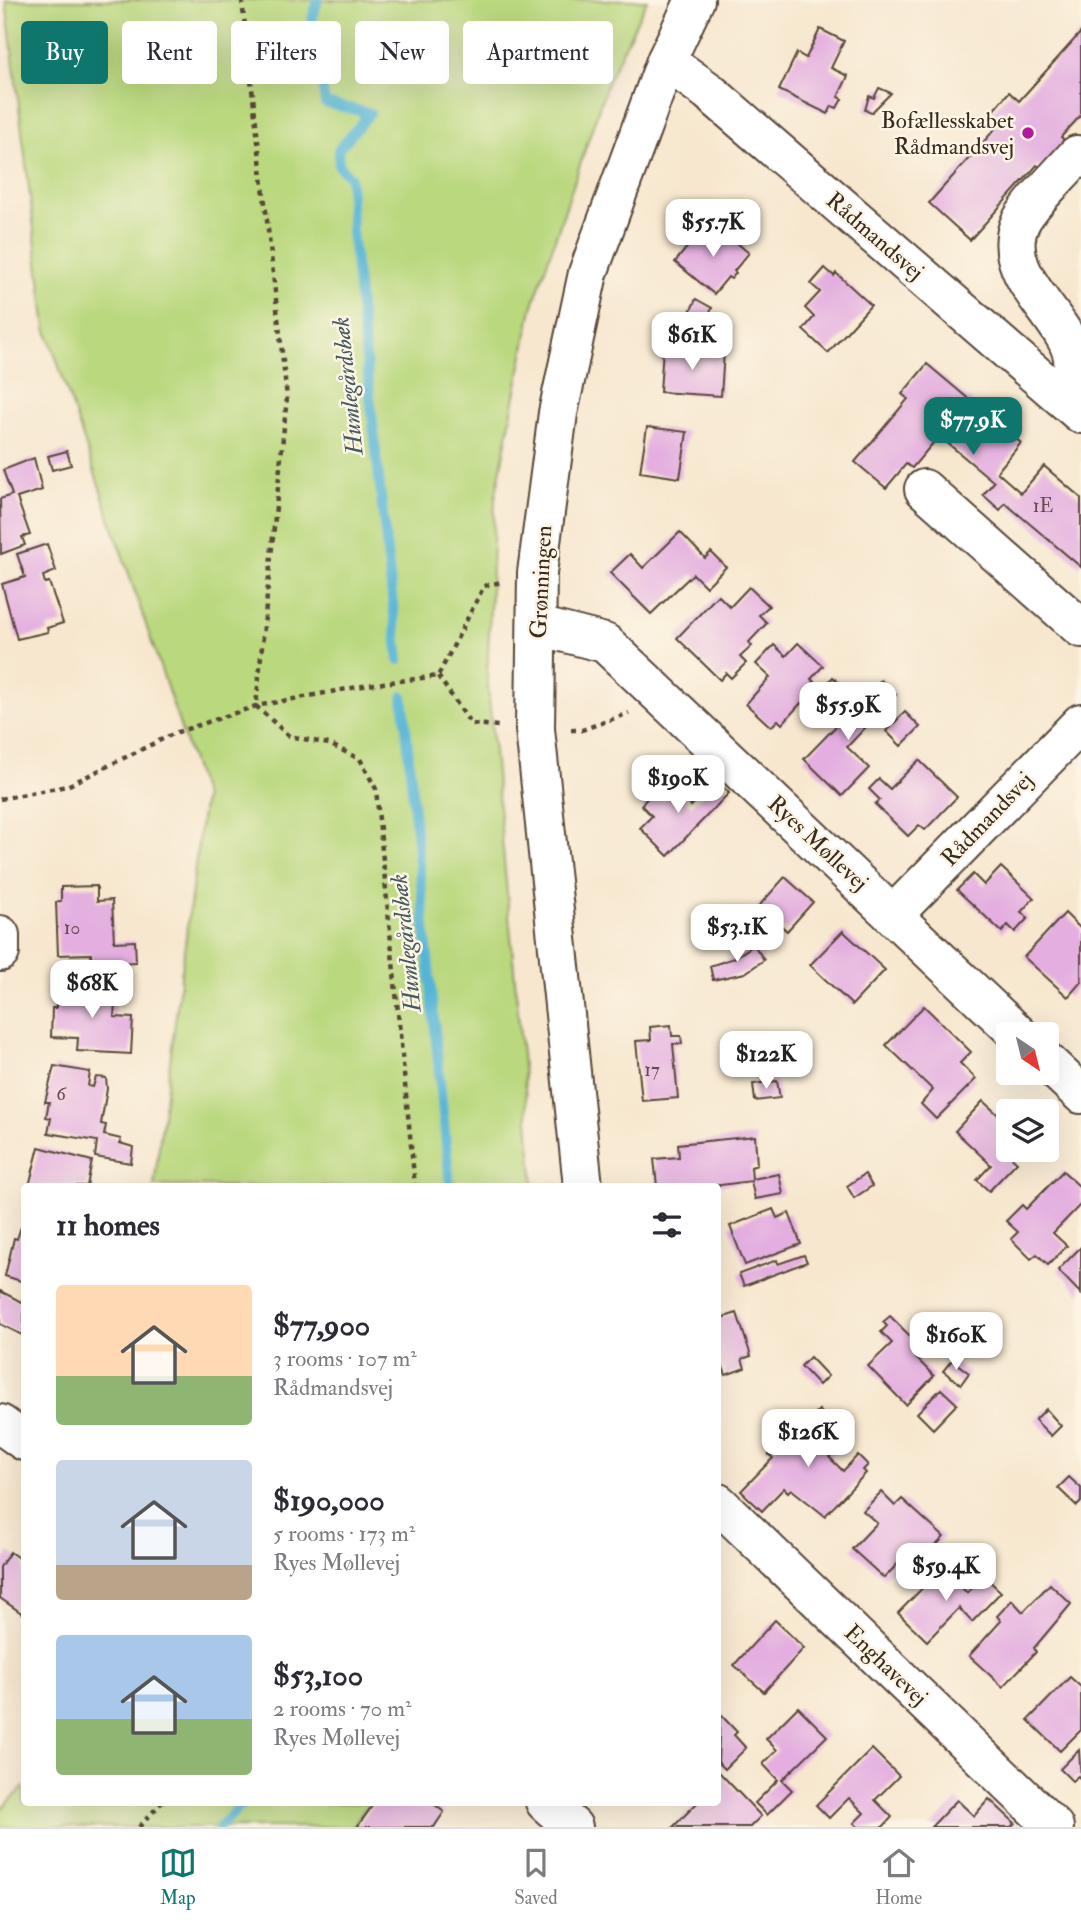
<!DOCTYPE html>
<meta charset="utf-8">
<style>
body{margin:0;font-family:"IM FELL Double Pica",serif;background:#f2f2f3;color:#2b2b33;height:100vh;display:flex;flex-direction:column;font-size:26px;white-space:nowrap}
*{box-sizing:border-box;margin:0}
p{font-size:23px;color:#7c7c81}
.icon{flex:none;width:38px;height:38px;fill:none;stroke:currentColor;stroke-width:2;stroke-linecap:round;stroke-linejoin:round}
.map{position:relative;flex:1;overflow:hidden}
.drawer{position:absolute;left:21px;top:1183px;width:700px;height:623px;display:flex;flex-direction:column;background:#fff;border-radius:7px;box-shadow:0 7px 28px #0002}
.drawer>*{flex:none}
.guide{position:absolute;left:21px;top:21px;width:700px;height:63px;display:flex;gap:14px}
.needle{width:46px;rotate:145deg}
.fabs{position:absolute;left:996px;top:1022px;display:grid;gap:14px}
.fabs a{display:grid;place-items:center;width:63px;height:63px;border-radius:7px;background:#fff;box-shadow:0 7px 28px #0002;font-size:35px}
.price{position:absolute;translate:-50% -60px;padding:0 16px;border-radius:14px;background:#fff;color:#222;font-size:23px;line-height:46px;filter:drop-shadow(0 2px 4px #0008)}
.price::after{content:'';position:absolute;left:50%;top:42px;width:21px;height:16px;margin-left:-10px;background:inherit;clip-path:polygon(0 0,100% 0,50% 100%)}
.price.on{background:#0f766e;color:#fff}
ul{padding:0;list-style:none}
li{display:flex;align-items:center;gap:21px;height:175px;padding:0 35px}
li span{display:grid;place-items:center;flex:none;width:196px;height:140px;border-radius:7px;color:#555}
li>.icon{margin-inline-start:auto}
span .icon{width:84px;height:84px;fill:#fffc;stroke-width:1}
li b{font-size:30px}
h2{display:flex;justify-content:space-between;align-items:center;height:84px;padding:0 35px;font-size:30px}
.chip{padding:0 24px;border-radius:7px;background:#fff;box-shadow:0 7px 28px #0002;font-size:24px;line-height:63px}
.chip.on{background:#0f766e;color:#fff}
.tab-bar{display:flex;justify-content:space-around;align-items:center;height:98px;border-top:2px solid #e1e1e2;background:#fff;font-size:19px;color:#7c7c81}
.tab-bar a{display:grid;justify-items:center;gap:4px}
.tab-bar .on{color:#0f766e}
.map>svg:first-child{display:block}
.green{fill:#bad87e;stroke:#7a814e;stroke-width:2}
.lines{fill:none;stroke-linecap:round;stroke-linejoin:round}
.stream{stroke:#57b5d6;stroke-width:10}
.building{fill:#e4afe0}
.minor-casing{stroke:#574639;stroke-width:42}
.path{stroke:#574639;stroke-width:4.5;stroke-dasharray:5 5;stroke-linecap:butt}
.minor{stroke:#fff;stroke-width:38}
.poi-dot{fill:#b5179e;stroke:#fcf5e5;stroke-width:2.5}
.labels{text-anchor:middle;dominant-baseline:central;stroke-width:5;stroke-linejoin:round;paint-order:stroke}
.number-label{font-size:19px;fill:#654b4e}
.poi-label{font-size:23px;fill:#3b2a1e;stroke:#fcf5e5;text-anchor:end}
.street-label{font-size:23px;fill:#3b2a1e;stroke:#fcf5e5}
.water-label{font-size:24px;font-style:italic;fill:#455b5e;stroke:#fcf5e5}
</style>
<div class="map">
<svg width="1081" height="1827" viewBox="0 0 1081 1827">
<rect width="100%" height="100%" fill="#fcf5e5"/>
<filter id="ink" filterUnits="userSpaceOnUse"><feTurbulence type="fractalNoise" baseFrequency=".0143" numOctaves="2"/><feDisplacementMap in="SourceGraphic" scale="14" xChannelSelector="R" yChannelSelector="G"/><feConvolveMatrix kernelMatrix="1 2 1 2 8 2 1 2 1" color-interpolation-filters="sRGB"/></filter>
<filter id="wash" filterUnits="userSpaceOnUse"><feTurbulence type="fractalNoise" baseFrequency=".00686" numOctaves="4" result="noise"/><feDisplacementMap in="SourceGraphic" scale="28" xChannelSelector="R" yChannelSelector="G"/><feGaussianBlur stdDeviation="1.57" result="paint"/><feColorMatrix in="noise" values="0 0 0 0 0 0 0 0 0 0 0 0 0 0 0 0 0 1.4 0 .05"/><feComposite in="paint" operator="in"/></filter>
<g filter="url(#wash)">
<rect width="100%" height="100%" fill="#f7e7cf"/>
<g class="green">
<polygon points="6,0 647,0 608,81 532,308 495,499 487,676 534,1186 154,1186 204,797 46,328"/>
<polygon points="24,1787 24,1802 368,1803 353,1827 0,1827 0,1810"/>
</g>
<g class="lines">
<g class="stream">
<polyline points="318,0 312,19 325,103 370,113 338,150 339,166 350,177 352,232 399,660"/>
<polyline points="403,696 450,1186"/>
<polyline points="219,1827 245,1802"/>
</g>
</g>
<g id="blocks">
<g class="building">
<polygon points="820,29 844,41 831,68 848,76 838,97 842,99 837,108 832,106 828,114 779,90 797,53 806,58"/>
<polygon points="1081,32 1081,115 1061,137 1066,142 1042,169 1037,165 970,240 929,203 995,129 985,120 1009,92 1019,101"/>
<polygon points="879,88 891,93 871,113 865,110 869,96 874,98"/>
<polygon points="714,224 749,253 734,271 736,273 731,279 728,277 714,294 675,262 693,240 697,244"/>
<polygon points="825,268 834,276 836,273 871,305 828,353 803,330 814,317 805,308 820,292 811,284"/>
<polygon points="696,299 712,308 704,322 689,314"/>
<polygon points="663,348 724,352 721,396 660,392"/>
<polygon points="927,364 1021,443 997,472 1021,493 1044,466 1081,498 1081,567 1005,503 1000,510 983,495 994,482 939,436 912,468 906,464 886,488 855,462 908,399 902,394"/>
<polygon points="647,427 687,432 680,478 640,472"/>
<polygon points="67,451 71,465 52,470 48,456"/>
<polygon points="34,458 42,490 17,498 30,535 22,537 25,545 1,554 0,499 12,495 3,470"/>
<polygon points="680,532 705,558 711,552 726,567 706,587 693,574 651,614 610,573 630,554 643,568"/>
<polygon points="47,544 56,571 43,576 45,583 49,582 63,623 47,628 48,632 17,639 2,584 25,577 17,554"/>
<polygon points="749,587 769,606 759,615 767,623 749,642 752,646 740,657 746,663 731,678 726,673 720,680 677,638 718,595 730,607"/>
<polygon points="798,643 823,666 811,679 822,689 833,677 843,687 815,716 801,703 782,724 778,720 771,727 746,704 770,677 756,664 774,645 786,656"/>
<polygon points="881,680 896,695 847,747 869,768 842,796 804,759"/>
<polygon points="905,712 920,727 901,746 886,731"/>
<polygon points="919,760 957,797 925,830 919,825 908,836 875,804 880,800 869,789 879,779 890,789"/>
<polygon points="716,780 729,793 668,856 640,828 652,816 641,805 660,784 671,795 675,790 691,806"/>
<polygon points="1001,867 1034,898 1021,912 1028,918 1015,932 1008,925 1002,932 957,890 973,874 984,885"/>
<polygon points="785,877 813,902 787,931 770,916 760,926 749,917"/>
<polygon points="97,886 97,901 112,900 114,942 135,941 136,962 119,963 119,974 103,975 103,966 92,966 91,954 58,955 56,902 61,901 61,887"/>
<polygon points="1065,913 1081,929 1081,982 1068,997 1024,957"/>
<polygon points="843,931 885,970 852,1005 810,965"/>
<polygon points="754,945 764,960 745,973 713,980 710,966 734,958"/>
<polygon points="61,986 116,988 114,1017 133,1018 131,1054 77,1051 78,1038 51,1037 52,1008 56,1008 56,997 60,997"/>
<polygon points="924,1006 971,1052 960,1063 976,1079 936,1119 921,1104 933,1090 886,1045"/>
<polygon points="671,1025 672,1036 681,1036 682,1044 673,1044 678,1098 642,1101 636,1041 651,1040 650,1027"/>
<polygon points="54,1066 90,1072 88,1086 93,1087 96,1077 106,1078 107,1089 101,1124 106,1125 104,1135 121,1139 120,1143 133,1147 131,1163 95,1157 97,1141 48,1133 51,1118 46,1117 49,1102 45,1102"/>
<polygon points="777,1081 780,1098 755,1101 753,1084"/>
<polygon points="983,1101 1008,1124 1006,1152 1017,1162 989,1191 977,1180 991,1165 955,1131"/>
<polygon points="755,1136 757,1165 751,1167 752,1179 779,1174 783,1194 755,1199 751,1181 713,1186 657,1186 654,1159 679,1157 678,1144"/>
<polygon points="39,1147 92,1161 87,1186 29,1186"/>
<polygon points="1063,1171 1081,1188 1081,1204 1053,1233 1067,1246 1048,1265 1037,1254 1031,1259 1011,1239 1018,1232 1006,1221 1022,1205 1026,1209"/>
<polygon points="865,1174 872,1186 854,1198 847,1186"/>
<polygon points="773,1209 777,1218 789,1213 801,1244 745,1265 730,1226"/>
<polygon points="21,1227 24,1228 24,1282 5,1276 14,1238 17,1239"/>
<polygon points="1081,1247 1081,1294 1058,1270"/>
<polygon points="804,1255 807,1262 744,1286 739,1274 777,1260 778,1264"/>
<polygon points="0,1291 24,1303 24,1336 0,1324"/>
<polygon points="737,1313 751,1356 742,1359 745,1368 726,1375 723,1367 718,1369 718,1319"/>
<polygon points="890,1316 922,1348 915,1357 934,1376 906,1405 868,1366 892,1343 881,1332 887,1326 883,1322"/>
<polygon points="810,1357 828,1376 819,1385 801,1366"/>
<polygon points="952,1360 969,1373 961,1384 943,1371"/>
<polygon points="941,1389 957,1404 933,1429 917,1413"/>
<polygon points="1046,1409 1061,1426 1051,1436 1035,1420"/>
<polygon points="819,1410 848,1438 829,1457 843,1471 858,1455 868,1465 863,1470 866,1473 825,1516 791,1489 788,1492 784,1488 762,1511 741,1491 773,1458 769,1455 780,1444 783,1447"/>
<polygon points="1069,1477 1081,1488 1081,1502 1077,1506 1058,1488"/>
<polygon points="881,1492 895,1506 902,1499 944,1537 923,1559 912,1549 884,1578 852,1549 877,1523 863,1511"/>
<polygon points="10,1552 24,1562 23,1614 0,1598 0,1567"/>
<polygon points="942,1568 967,1593 984,1576 1001,1592 972,1622 959,1608 927,1641 898,1613"/>
<polygon points="1050,1584 1071,1604 1034,1648 1036,1652 1003,1687 969,1656 1001,1621 997,1616 1012,1600 1023,1612"/>
<polygon points="775,1620 804,1648 764,1692 734,1665"/>
<polygon points="1070,1677 1081,1687 1081,1730 1060,1751 1028,1720"/>
<polygon points="798,1707 827,1736 782,1780 792,1790 767,1815 755,1803 778,1780 763,1764 777,1750 766,1739"/>
<polygon points="720,1714 737,1732 734,1735 746,1748 725,1769 718,1762"/>
<polygon points="872,1749 899,1776 875,1800 892,1817 883,1827 858,1827 854,1823 864,1813 849,1798 829,1818 816,1805"/>
<polygon points="1079,1750 1081,1780 1078,1776 1072,1781 1060,1769"/>
<polygon points="718,1771 761,1816 750,1827 673,1827 698,1802 718,1802"/>
<polygon points="989,1799 1015,1823 1011,1827 931,1827 957,1800 974,1816"/>
<polygon points="375,1802 431,1802 444,1812 434,1827 357,1827"/>
</g>
</g>
</g>
<g filter="url(#ink)">
<use href="#blocks" fill-opacity="0" stroke="#574639" stroke-width="2"/>
<g class="lines">
<g class="minor-casing">
<g id="minor">
<polyline points="666,61 708,91 1081,414"/>
<path d="M 1062,397 C 1065,388 1072,377 1073,367 C 1079,324 993,277 1021,221 C 1031,202 1062,173 1077,155 L 1081,159"/>
<polyline points="924,489 1081,628"/>
<polyline points="538,626 605,643 1018,1034"/>
<polyline points="894,914 1081,723"/>
<polyline points="0,935 0,952"/>
<polyline points="1046,1061 1081,1094"/>
<polyline points="583,1186 535,729 537,573 558,413 588,273 666,61 695,0"/>
<polyline points="0,1424 24,1441"/>
<polyline points="718,1503 1054,1827"/>
<polyline points="545,1802 573,1827"/>
</g>
</g>
<g class="path">
<polyline points="242,0 287,397 256,706 289,736 329,744 360,759 376,789 415,1186"/>
<polyline points="438,676 471,724 499,726"/>
<polyline points="571,730 582,730 629,713"/>
<polyline points="0,799 67,786 175,733 256,706 368,685 438,676 484,586 501,582"/>
<polyline points="139,1827 162,1802"/>
</g>
<use href="#minor" class="minor"/>
</g>
</g>
<circle class="poi-dot" cx="1028" cy="133" r="7"/>
<g class="labels">
<g class="number-label">
<text x="1043" y="506">1E</text>
<text x="72" y="928">10</text>
<text x="652" y="1070">17</text>
<text x="61" y="1094">6</text>
</g>
<g class="poi-label">
<text x="1014" y="120">Bofællesskabet<tspan x="1014" dy="26">Rådmandsvej</tspan></text>
</g>
<g class="street-label">
<text transform="translate(875 236) rotate(41)">Rådmandsvej</text>
<text transform="translate(541 582) rotate(-87)">Grønningen</text>
<text transform="translate(987 819) rotate(-46)">Rådmandsvej</text>
<text transform="translate(818 843) rotate(43)">Ryes Møllevej</text>
<text transform="translate(886 1665) rotate(44)">Enghavevej</text>
</g>
<g class="water-label">
<text transform="translate(348 386) rotate(-96)">Humlegårdsbæk</text>
<text transform="translate(406 943) rotate(-96)">Humlegårdsbæk</text>
</g>
</g>
</svg>
<div class="fabs">
<a><svg class="needle" viewBox="-14 -14 28 28"><path d="M0-13l5 13h-10z" fill="#e53935"/><path d="M0 13l5-13h-10z" fill="#7c7c81"/></svg></a>
<a><svg class="icon" aria-label="layers" viewBox="0 0 24 24"><path d="M12 4l9 5-9 5-9-5zM3 14l9 5 9-5"/></svg></a>
</div>
<b class="price" style="left:713px;top:259px">$55.7K</b>
<b class="price" style="left:692px;top:372px">$61K</b>
<b class="price on" style="left:973px;top:457px">$77.9K</b>
<b class="price" style="left:848px;top:742px">$55.9K</b>
<b class="price" style="left:678px;top:815px">$190K</b>
<b class="price" style="left:737px;top:964px">$53.1K</b>
<b class="price" style="left:92px;top:1020px">$68K</b>
<b class="price" style="left:766px;top:1091px">$122K</b>
<b class="price" style="left:956px;top:1372px">$160K</b>
<b class="price" style="left:808px;top:1469px">$126K</b>
<b class="price" style="left:946px;top:1603px">$59.4K</b>
<div class="guide">
<a class="chip on">Buy</a>
<a class="chip">Rent</a>
<a class="chip">Filters</a>
<a class="chip">New</a>
<a class="chip">Apartment</a>
</div>
<section class="drawer">
<h2>11 homes<svg class="icon" aria-label="filters" viewBox="0 0 24 24"><path d="M4 7h16M4 17h16"/><circle cx="9" cy="7" r="2"/><circle cx="15" cy="17" r="2"/></svg></h2>
<ul>
<li><span style="background:linear-gradient(#ffd9b3 65%,#8fb573 0)"><svg class="icon" aria-label="home" viewBox="0 0 24 24"><path d="M3 11l9-7 9 7M6 9v11h12V9"/></svg></span><div><b>$77,900</b><p>3 rooms · 107 m²</p><p>Rådmandsvej</p></div></li>
<li><span style="background:linear-gradient(#c9d6e8 75%,#b9a48a 0)"><svg class="icon" aria-label="home" viewBox="0 0 24 24"><path d="M3 11l9-7 9 7M6 9v11h12V9"/></svg></span><div><b>$190,000</b><p>5 rooms · 173 m²</p><p>Ryes Møllevej</p></div></li>
<li><span style="background:linear-gradient(#a9c7e8 60%,#8fb573 0)"><svg class="icon" aria-label="home" viewBox="0 0 24 24"><path d="M3 11l9-7 9 7M6 9v11h12V9"/></svg></span><div><b>$53,100</b><p>2 rooms · 70 m²</p><p>Ryes Møllevej</p></div></li>
</ul>
</section>
</div>
<nav class="tab-bar">
<a class="on"><svg class="icon" aria-label="map" viewBox="0 0 24 24"><path d="M3 6l6-2 6 2 6-2v14l-6 2-6-2-6 2zM9 4v14M15 6v14"/></svg>Map</a>
<a><svg class="icon" aria-label="saved" viewBox="0 0 24 24"><path d="M7 4h10v16l-5-4-5 4z"/></svg>Saved</a>
<a><svg class="icon" aria-label="home" viewBox="0 0 24 24"><path d="M3 11l9-7 9 7M6 9v11h12V9"/></svg>Home</a>
</nav>
